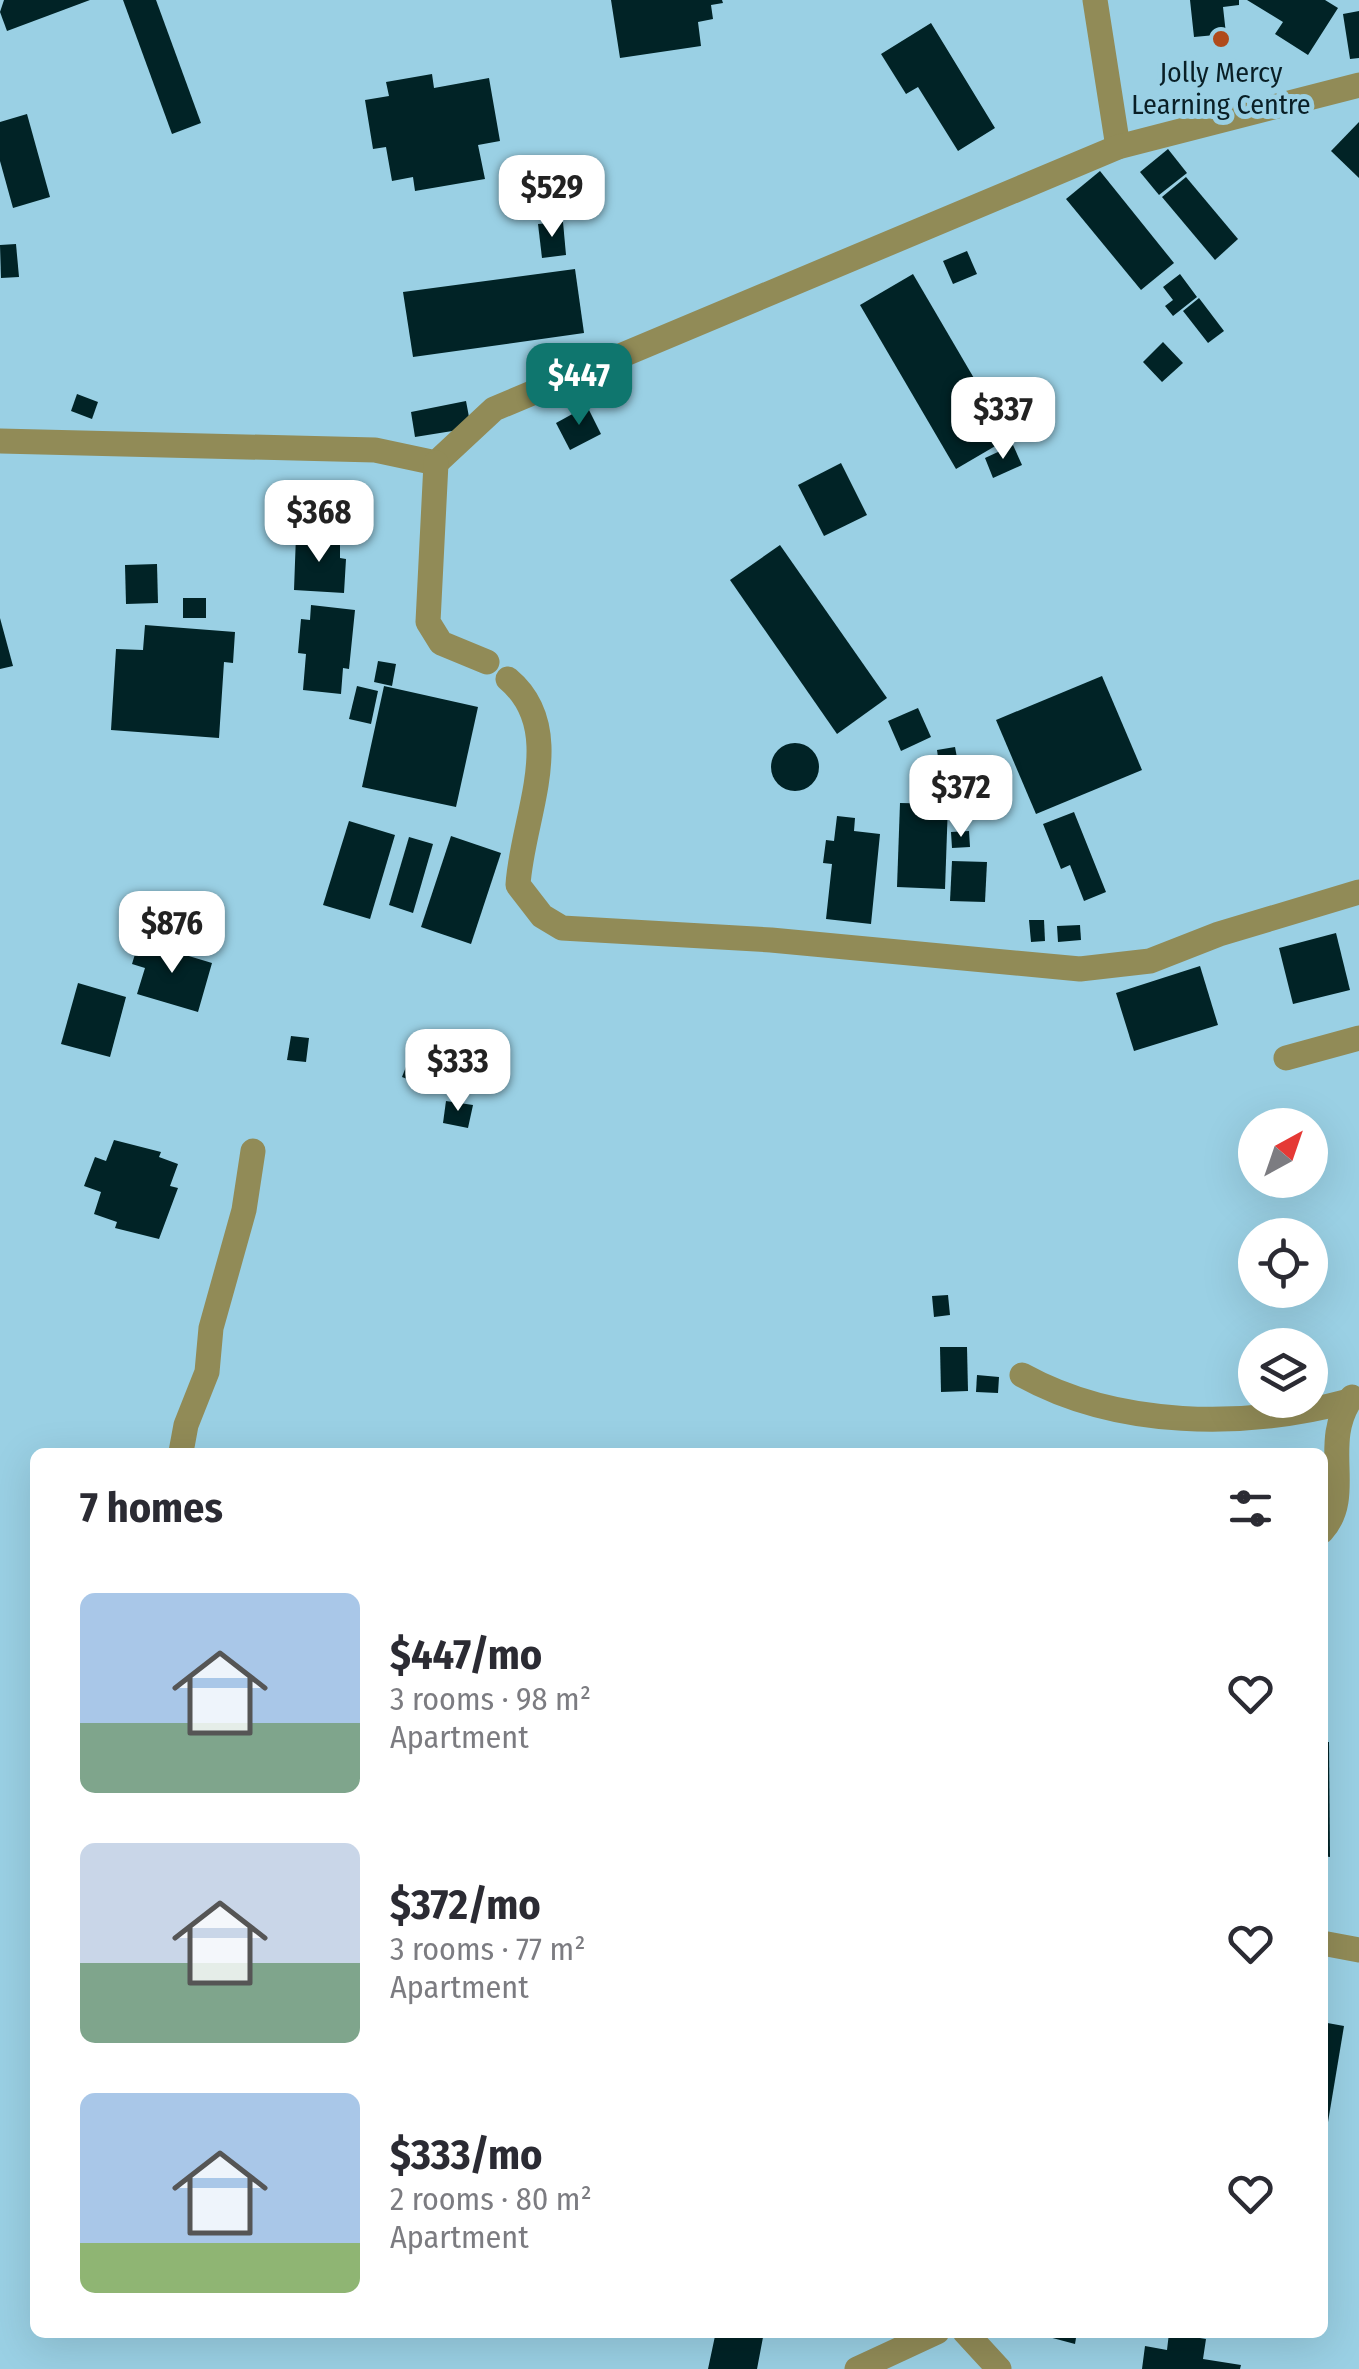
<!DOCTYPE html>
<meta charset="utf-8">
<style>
body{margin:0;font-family:"Fira Sans Condensed",sans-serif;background:#f7f7f7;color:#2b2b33;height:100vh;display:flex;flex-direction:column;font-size:38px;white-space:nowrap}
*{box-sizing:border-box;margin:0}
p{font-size:32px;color:#7c7c81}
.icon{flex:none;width:55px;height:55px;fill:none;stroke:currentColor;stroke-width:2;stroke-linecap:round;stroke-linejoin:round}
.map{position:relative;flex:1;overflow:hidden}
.drawer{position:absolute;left:30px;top:1448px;width:1298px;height:890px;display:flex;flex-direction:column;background:#fff;border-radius:15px;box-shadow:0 10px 40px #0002}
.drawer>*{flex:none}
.needle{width:65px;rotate:40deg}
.fabs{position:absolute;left:1238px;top:1108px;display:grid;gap:20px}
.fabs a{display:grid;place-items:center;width:90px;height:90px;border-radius:50%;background:#fff;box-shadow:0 10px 40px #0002;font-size:50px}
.price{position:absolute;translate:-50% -85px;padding:0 22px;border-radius:20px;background:#fff;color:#222;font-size:32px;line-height:65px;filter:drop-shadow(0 2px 5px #0008)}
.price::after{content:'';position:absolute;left:50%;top:60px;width:30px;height:22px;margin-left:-15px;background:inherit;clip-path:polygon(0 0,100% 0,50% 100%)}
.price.on{background:#0f766e;color:#fff}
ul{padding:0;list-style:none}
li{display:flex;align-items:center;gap:30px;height:250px;padding:0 50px}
li span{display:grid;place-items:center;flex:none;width:280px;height:200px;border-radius:15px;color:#555}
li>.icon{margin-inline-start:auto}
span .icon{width:120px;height:120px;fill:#fffc;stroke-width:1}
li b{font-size:42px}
h2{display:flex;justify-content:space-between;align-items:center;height:120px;padding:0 50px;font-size:42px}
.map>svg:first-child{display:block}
.building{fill:#012326}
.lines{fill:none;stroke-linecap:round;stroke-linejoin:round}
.minor{stroke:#918b57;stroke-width:25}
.poi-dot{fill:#b04b1c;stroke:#9ad0e4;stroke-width:4}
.labels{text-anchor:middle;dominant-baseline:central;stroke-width:10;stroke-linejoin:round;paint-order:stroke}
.poi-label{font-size:28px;fill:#091f26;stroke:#9ad0e4}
</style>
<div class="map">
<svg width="1359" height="2369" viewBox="0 0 1359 2369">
<rect width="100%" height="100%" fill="#9ad0e4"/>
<g class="building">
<polygon points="4,0 90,0 7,31 0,12"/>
<polygon points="123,0 156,0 201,123 172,134"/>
<polygon points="611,0 722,0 723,3 711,5 713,19 698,22 701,46 620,58"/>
<polygon points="1190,0 1239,0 1239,5 1223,7 1226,34 1194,37"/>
<polygon points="1247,0 1325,0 1338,8 1308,55 1275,34 1283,22"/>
<polygon points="1359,11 1359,58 1350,59 1343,14"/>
<polygon points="931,23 995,128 958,151 918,87 906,94 881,54"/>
<polygon points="432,74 434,88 489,78 500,141 478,145 485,179 415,191 413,177 392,181 386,147 373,149 365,100 389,96 386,82"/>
<polygon points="27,114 50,197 13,208 0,161 0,122"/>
<polygon points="1359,122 1359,178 1331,151"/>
<polygon points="1168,149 1187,173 1159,195 1140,172"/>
<polygon points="1100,171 1174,263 1141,290 1066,199"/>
<polygon points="1186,177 1238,239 1215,260 1162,197"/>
<polygon points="563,222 566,255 542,258 538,224"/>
<polygon points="16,244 19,277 1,278 0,245"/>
<polygon points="967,251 977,274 953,284 943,261"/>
<polygon points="575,269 584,333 413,357 403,292"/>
<polygon points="913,274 1009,438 956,469 860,305"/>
<polygon points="1180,274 1197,297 1173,316 1165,306 1173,300 1163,287"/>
<polygon points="1199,298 1224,331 1208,343 1183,311"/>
<polygon points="1163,342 1183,363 1162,382 1143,362"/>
<polygon points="77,394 98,402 92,419 71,411"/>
<polygon points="466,401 471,428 415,437 411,412"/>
<polygon points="587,406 601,434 570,450 556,423"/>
<polygon points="1013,445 1022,465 993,478 985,458"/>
<polygon points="841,463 867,515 824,536 798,485"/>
<polygon points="296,535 340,537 340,558 346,559 344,593 294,590"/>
<polygon points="780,545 887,698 837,734 730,580"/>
<polygon points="157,564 158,603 126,604 125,565"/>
<rect x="183" y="598" width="23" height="20"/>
<polygon points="311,605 355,610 349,669 343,668 341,694 303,690 306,654 298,653 301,619 310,620"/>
<polygon points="0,618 13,666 0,669"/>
<polygon points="145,625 235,632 233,663 224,662 219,738 111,730 116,649 143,650"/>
<polygon points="378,661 396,664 392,686 374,682"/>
<polygon points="1102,676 1142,770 1036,814 996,720"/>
<polygon points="357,686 378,691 371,724 349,719"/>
<polygon points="384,686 478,707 456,807 362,787"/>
<polygon points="918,708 931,737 901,751 888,721"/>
<circle cx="795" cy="767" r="24"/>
<polygon points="955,747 960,774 941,778 937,750"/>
<polygon points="900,803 948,804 945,889 897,887"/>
<polygon points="1074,812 1106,892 1084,901 1070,865 1061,869 1043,824"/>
<polygon points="837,816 855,818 854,831 880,834 871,924 826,919 832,864 823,863 826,840 834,841"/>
<polygon points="349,821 395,835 370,919 323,905"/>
<polygon points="969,831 970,847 952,848 951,832"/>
<polygon points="451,836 501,853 471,944 421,927"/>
<polygon points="409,837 433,844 413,913 389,905"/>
<polygon points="952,861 987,862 985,902 950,901"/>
<polygon points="1029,920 1044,920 1045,941 1031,942"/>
<polygon points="1080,925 1081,940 1058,942 1057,926"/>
<polygon points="1336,933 1350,990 1293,1004 1279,948"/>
<polygon points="139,941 212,963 198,1012 137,994 145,968 132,964"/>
<polygon points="1200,966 1218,1025 1134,1051 1116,993"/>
<polygon points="78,983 126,997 110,1057 61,1044"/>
<polygon points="291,1036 309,1038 306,1062 287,1060"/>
<polygon points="409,1059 438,1070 431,1088 402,1077"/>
<polygon points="446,1101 473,1105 468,1128 443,1123"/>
<polygon points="114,1140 161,1152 159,1157 178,1164 170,1186 178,1188 159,1239 115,1228 117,1222 94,1214 101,1192 84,1186 95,1157 106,1161"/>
<polygon points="948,1295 950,1315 934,1317 932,1296"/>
<polygon points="940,1347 967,1347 968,1391 941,1392"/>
<polygon points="977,1375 999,1377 998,1393 976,1392"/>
<polygon points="1322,1593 1326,1593 1328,1668 1322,1668"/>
<polygon points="1322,1742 1329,1742 1330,1857 1322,1856"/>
<polygon points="1322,2022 1344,2026 1327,2128 1322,2127"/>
<polygon points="764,2332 757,2369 708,2369 715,2336 708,2332"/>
<polygon points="1030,2332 1077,2332 1075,2344"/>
<polygon points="1169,2333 1206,2339 1203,2359 1241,2365 1240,2369 1142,2369 1145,2346 1167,2350"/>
</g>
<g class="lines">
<g class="minor">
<polyline points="1095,0 1118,147"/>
<polyline points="0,441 375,450 436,463 494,409 1118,147 1359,85"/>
<polyline points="436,463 428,622 441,643 487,662"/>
<path d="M 508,679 C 569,730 522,817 518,885 L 542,916 L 562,928 L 771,940 L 1080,969 L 1150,961 L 1219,934 L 1359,892"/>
<polyline points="1286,1058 1359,1038"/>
<path d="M 1022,1375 C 1118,1428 1244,1429 1349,1401"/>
<polyline points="181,1452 186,1425 207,1372 211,1328 244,1210 253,1151"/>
<path d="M 1322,1531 C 1355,1495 1319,1443 1352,1397"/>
<polyline points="1322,1943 1359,1950"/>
<polyline points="965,2332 999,2369"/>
<polyline points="857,2369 937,2332"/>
</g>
</g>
<circle class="poi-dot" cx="1221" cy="39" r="10"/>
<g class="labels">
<g class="poi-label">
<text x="1221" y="72">Jolly Mercy<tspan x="1221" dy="32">Learning Centre</tspan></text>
</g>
</g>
</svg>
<div class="fabs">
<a><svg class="needle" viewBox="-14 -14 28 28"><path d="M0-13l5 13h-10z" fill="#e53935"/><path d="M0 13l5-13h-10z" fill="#7c7c81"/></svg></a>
<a><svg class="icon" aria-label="locate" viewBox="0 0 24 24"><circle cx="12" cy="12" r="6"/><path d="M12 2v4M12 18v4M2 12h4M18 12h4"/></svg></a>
<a><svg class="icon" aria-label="layers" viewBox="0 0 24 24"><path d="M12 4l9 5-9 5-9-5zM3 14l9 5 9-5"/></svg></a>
</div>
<b class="price" style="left:552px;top:240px">$529</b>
<b class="price on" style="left:579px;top:428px">$447</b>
<b class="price" style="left:1003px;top:462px">$337</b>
<b class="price" style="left:319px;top:565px">$368</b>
<b class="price" style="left:961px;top:840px">$372</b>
<b class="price" style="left:172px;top:976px">$876</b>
<b class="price" style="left:458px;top:1114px">$333</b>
<section class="drawer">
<h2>7 homes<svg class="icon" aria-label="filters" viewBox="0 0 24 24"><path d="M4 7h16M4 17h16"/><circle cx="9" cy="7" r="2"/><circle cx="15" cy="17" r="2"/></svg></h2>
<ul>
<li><span style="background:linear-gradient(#a9c7e8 65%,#7fa58c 0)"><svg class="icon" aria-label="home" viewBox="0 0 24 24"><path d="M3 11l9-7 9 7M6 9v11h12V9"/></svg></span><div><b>$447/mo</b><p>3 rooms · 98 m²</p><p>Apartment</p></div><svg class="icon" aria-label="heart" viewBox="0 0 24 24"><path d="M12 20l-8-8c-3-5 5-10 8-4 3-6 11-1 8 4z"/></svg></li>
<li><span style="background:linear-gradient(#c9d6e8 60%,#7fa58c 0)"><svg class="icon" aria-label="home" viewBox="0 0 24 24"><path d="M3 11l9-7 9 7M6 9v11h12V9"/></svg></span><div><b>$372/mo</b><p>3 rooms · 77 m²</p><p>Apartment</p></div><svg class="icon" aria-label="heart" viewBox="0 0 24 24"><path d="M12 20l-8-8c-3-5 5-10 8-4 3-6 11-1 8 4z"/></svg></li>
<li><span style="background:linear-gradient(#a9c7e8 75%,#8fb573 0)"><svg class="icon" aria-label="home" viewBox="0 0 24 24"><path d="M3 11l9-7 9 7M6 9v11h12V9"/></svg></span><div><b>$333/mo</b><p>2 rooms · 80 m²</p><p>Apartment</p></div><svg class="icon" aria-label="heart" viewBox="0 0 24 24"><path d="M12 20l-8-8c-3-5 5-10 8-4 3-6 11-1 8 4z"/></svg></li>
</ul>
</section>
</div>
